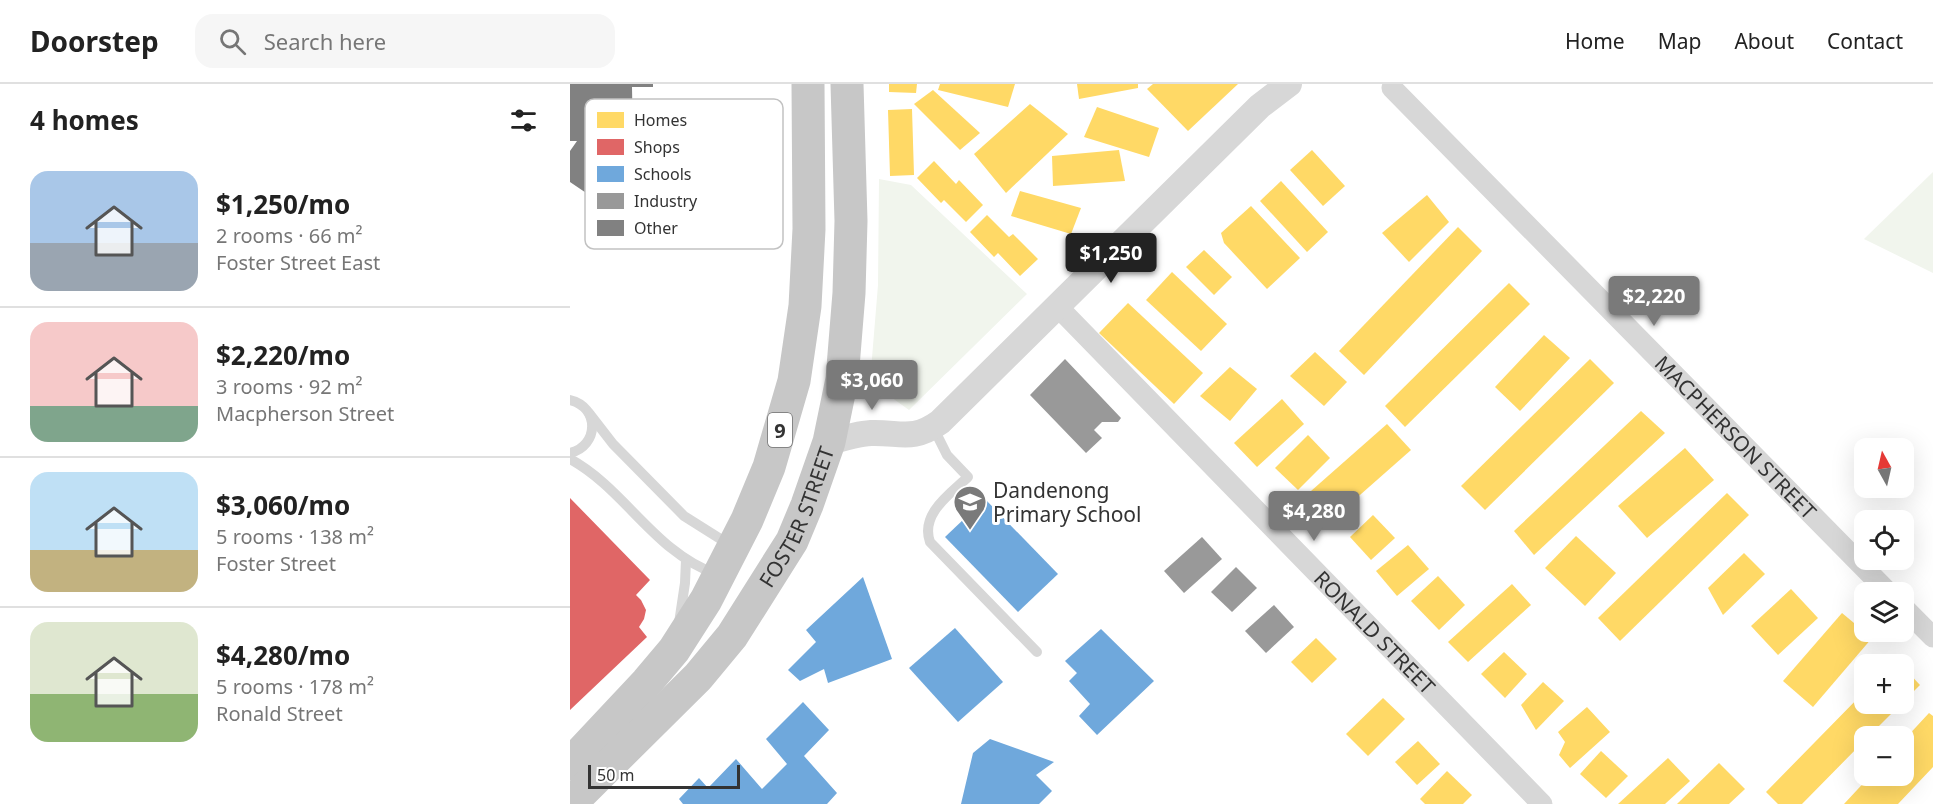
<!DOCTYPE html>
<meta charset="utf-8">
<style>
body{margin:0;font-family:"Noto Sans",sans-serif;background:#f6f6f6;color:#222;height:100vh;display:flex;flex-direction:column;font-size:22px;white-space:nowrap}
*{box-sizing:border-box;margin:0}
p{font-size:20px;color:#767676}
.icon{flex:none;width:33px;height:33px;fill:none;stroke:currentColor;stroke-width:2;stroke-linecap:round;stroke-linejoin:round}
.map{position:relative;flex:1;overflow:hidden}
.details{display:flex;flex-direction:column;background:#fff;width:570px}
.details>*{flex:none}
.needle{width:39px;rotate:352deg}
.fabs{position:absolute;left:1284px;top:354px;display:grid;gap:12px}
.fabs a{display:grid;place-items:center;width:60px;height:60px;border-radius:12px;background:#fff;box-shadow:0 6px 24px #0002;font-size:30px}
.scale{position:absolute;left:18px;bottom:15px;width:152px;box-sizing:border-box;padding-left:6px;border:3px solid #333;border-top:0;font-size:16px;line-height:21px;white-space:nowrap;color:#333;-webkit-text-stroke:4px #fff;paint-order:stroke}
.price{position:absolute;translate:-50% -51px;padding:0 14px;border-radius:6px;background:#7a7a7a;color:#fff;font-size:20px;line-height:39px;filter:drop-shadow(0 2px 3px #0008)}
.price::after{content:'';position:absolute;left:50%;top:36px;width:18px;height:14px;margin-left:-9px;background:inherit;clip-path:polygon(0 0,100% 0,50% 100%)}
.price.on{background:#222;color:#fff}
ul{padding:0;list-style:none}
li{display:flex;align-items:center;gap:18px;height:150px;padding:0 30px}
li+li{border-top:2px solid #e0e0e0}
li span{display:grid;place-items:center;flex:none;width:168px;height:120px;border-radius:18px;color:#555}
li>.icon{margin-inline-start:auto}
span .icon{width:72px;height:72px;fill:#fffc;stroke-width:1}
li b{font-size:26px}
h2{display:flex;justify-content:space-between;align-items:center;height:72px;padding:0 30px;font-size:26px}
header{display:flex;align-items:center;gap:36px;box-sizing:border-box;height:84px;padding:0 30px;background:#fff;border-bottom:2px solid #e0e0e0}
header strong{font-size:28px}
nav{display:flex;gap:33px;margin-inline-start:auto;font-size:21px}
.search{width:420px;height:54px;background:#f6f6f6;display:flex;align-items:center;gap:15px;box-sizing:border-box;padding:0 21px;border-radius:18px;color:#767676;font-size:22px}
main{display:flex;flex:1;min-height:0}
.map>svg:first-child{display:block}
.green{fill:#f1f5ed}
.homes{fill:#ffd966}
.shops{fill:#e06666}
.schools{fill:#6fa8dc}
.industry{fill:#999}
.building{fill:#818181}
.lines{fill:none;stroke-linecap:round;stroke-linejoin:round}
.service{stroke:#d7d7d7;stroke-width:10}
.minor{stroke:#d7d7d7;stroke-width:21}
.tertiary{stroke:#d7d7d7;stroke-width:26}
.trunk{stroke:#c7c7c7;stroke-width:33}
.labels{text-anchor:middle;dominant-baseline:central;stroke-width:6;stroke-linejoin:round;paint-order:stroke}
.shield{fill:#fff;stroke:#707070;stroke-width:1.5}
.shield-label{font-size:20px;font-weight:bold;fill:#333}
.street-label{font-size:21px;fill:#333;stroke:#fff}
.poi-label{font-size:21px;fill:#333;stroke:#fff;text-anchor:start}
.key{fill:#fff;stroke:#c2c2c2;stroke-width:1.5}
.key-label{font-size:16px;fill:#333}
</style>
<header>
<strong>Doorstep</strong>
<div class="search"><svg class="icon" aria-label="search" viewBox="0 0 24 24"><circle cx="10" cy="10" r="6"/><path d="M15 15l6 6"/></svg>Search here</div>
<nav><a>Home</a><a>Map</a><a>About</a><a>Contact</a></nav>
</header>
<main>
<section class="details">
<h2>4 homes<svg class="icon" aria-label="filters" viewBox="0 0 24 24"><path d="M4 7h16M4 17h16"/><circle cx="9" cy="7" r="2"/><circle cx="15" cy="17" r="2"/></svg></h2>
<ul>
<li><span style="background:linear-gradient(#a9c7e8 60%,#9aa5b1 0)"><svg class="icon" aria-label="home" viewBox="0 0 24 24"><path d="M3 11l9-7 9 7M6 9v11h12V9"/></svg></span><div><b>$1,250/mo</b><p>2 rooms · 66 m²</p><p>Foster Street East</p></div></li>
<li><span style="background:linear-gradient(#f6c9c9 70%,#7fa58c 0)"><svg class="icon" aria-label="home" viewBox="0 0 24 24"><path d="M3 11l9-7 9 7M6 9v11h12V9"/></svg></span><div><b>$2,220/mo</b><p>3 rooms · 92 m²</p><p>Macpherson Street</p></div></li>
<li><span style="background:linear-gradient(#bfe0f5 65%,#c2b280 0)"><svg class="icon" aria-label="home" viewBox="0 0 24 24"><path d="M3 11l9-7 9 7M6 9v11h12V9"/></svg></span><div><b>$3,060/mo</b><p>5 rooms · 138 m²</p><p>Foster Street</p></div></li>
<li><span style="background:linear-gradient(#dfe7d0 60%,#8fb573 0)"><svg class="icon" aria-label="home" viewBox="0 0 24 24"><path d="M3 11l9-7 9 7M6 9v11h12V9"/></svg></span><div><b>$4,280/mo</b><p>5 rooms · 178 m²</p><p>Ronald Street</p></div></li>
</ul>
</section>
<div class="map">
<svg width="1363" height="720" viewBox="0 0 1363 720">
<rect width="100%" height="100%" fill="#fff"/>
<g class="green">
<polygon points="1363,88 1363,189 1294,155"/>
<polygon points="309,95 341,101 457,210 339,326 300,298 308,201"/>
</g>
<g class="homes">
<polygon points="319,0 347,0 346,9 319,8"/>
<polygon points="370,0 445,0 438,23 368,6"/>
<polygon points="507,0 568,0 568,4 509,15"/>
<polygon points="583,0 668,0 618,47 577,5"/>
<polygon points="363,6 410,49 390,66 344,20"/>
<polygon points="460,20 498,50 436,109 404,70"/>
<polygon points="527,23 589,44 579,73 514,53"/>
<polygon points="342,25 344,91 320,92 318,26"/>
<polygon points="549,66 555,97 483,102 482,72"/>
<polygon points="742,66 775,102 753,122 720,86"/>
<polygon points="364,77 386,100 389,96 413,121 396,138 374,116 371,119 347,94"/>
<polygon points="711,97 758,148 737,168 690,117"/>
<polygon points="450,107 511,124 501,150 441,132"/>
<polygon points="857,111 879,138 839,178 812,149"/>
<polygon points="681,122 730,174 697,205 654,159 651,149"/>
<polygon points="417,131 439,153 443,150 468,175 450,192 428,169 424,173 400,148"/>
<polygon points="888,143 912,167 794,291 769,267"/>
<polygon points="634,166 662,193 644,211 616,183"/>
<polygon points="602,188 657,240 631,267 576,216"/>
<polygon points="939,199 960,220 835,343 815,322"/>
<polygon points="558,219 633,289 604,320 529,249"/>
<polygon points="974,251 1000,274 950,327 925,303"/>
<polygon points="745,268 777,298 754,322 720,292"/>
<polygon points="1020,275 1044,299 915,426 891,402"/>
<polygon points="660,283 687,305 660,337 630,312"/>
<polygon points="712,315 734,340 687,383 664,359"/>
<polygon points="1071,327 1095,349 964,471 944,447"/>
<polygon points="817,340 841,366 748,448 724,422"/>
<polygon points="738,351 760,374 728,406 705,384"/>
<polygon points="1115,364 1144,396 1077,454 1048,422"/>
<polygon points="1157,409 1179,431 1050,557 1028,534"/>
<polygon points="803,431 825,454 801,476 780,453"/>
<polygon points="1006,452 1046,489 1015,522 975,484"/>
<polygon points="838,461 859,485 827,512 806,487"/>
<polygon points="1174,469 1195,490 1153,531 1138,504"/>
<polygon points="868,492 895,521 869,546 841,517"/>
<polygon points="942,500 961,521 898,578 878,558"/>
<polygon points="1221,505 1248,534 1208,571 1181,542"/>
<polygon points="1272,529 1302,554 1243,623 1213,597"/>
<polygon points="746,554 767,575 742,599 721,578"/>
<polygon points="934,568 957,590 935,614 911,590"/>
<polygon points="1334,584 1350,601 1334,617"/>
<polygon points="973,598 994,617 966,646 951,621"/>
<polygon points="1294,608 1294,620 1331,620 1299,652 1294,652 1294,657 1232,720 1208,720 1196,708"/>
<polygon points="813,614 835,635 798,672 776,650"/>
<polygon points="1017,623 1040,648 1000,684 989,671 995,658 988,648"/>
<polygon points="1359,629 1363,632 1363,683 1328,720 1274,720 1300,692 1334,692 1334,656"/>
<polygon points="848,657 870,680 847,701 825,678"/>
<polygon points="1031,667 1058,692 1036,714 1010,690"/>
<polygon points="1098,674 1120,697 1095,720 1048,720"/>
<polygon points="1149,679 1175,705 1159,720 1107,720"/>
<polygon points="877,687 902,711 893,720 855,720 850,715"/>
</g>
<polygon class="shops" points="0,414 80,496 66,511 71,516 76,526 74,535 69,543 77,553 0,626"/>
<g class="schools">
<polygon points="415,415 488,490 448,528 375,453"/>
<polygon points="293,493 322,575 258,599 254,585 230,597 218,586 246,558 236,546"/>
<polygon points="385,544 433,598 388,638 339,584"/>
<polygon points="531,545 584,597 527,651 509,632 520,620 499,597 507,589 495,577"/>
<polygon points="233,618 259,646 234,672 267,709 257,720 113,720 109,715 129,694 138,704 166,675 192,705 217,680 196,655"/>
<polygon points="420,655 484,678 466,691 482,707 469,720 391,720 403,669"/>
</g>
<g class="industry">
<polygon points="495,275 551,334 548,338 532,338 524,346 532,354 516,369 460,311"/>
<polygon points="632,453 652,475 614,509 594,487"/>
<polygon points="666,483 687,504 662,528 641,508"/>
<polygon points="704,521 724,543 696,569 675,547"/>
</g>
<polygon class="building" points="0,0 83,0 83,3 62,3 63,59 54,59 54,88 31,119 0,98 0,67 7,57 0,57"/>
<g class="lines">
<g class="service">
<path d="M 0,316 C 30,323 29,362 0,369"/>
<polyline points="19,329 43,360 114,432 160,461"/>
<path d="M 363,343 L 377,371 L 398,393 C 380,410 350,430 360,458 L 467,568"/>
<path d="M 0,375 C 55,405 84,468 146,490"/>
<polyline points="109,539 115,499 116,476"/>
</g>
<g class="minor">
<path id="s1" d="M 822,4 L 1318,508"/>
<path id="s2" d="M 488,223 L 972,720"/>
<polyline points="1334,524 1363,553"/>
</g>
<path class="tertiary" d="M 259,358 C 273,354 287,350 301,349 C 331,348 342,358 370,338 L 690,22 L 719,0"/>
<g class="trunk">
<polyline points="0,680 77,598 104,566 136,516 177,436 199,383 224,297 235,222 239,145 238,0"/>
<path id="s3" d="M 0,720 L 128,593 L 162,552 L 222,457 L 237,421 L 259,358 L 272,295 L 279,209 L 281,137 L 277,0"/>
</g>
</g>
<defs>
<g id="school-pin" transform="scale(1.725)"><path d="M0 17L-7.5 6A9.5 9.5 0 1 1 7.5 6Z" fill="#7a7a7a" stroke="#fff"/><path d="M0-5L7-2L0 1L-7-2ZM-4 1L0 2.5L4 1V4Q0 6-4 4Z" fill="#fff"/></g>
</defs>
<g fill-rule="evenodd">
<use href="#school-pin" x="400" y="418"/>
</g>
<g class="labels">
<rect class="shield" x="198" y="329" width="24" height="34" rx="4.5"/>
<g class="shield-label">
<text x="210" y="346">9</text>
</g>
<g class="street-label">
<text stroke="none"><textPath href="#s1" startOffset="490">MACPHERSON STREET</textPath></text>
<text stroke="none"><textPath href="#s3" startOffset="370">FOSTER STREET</textPath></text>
<text stroke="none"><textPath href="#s2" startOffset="454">RONALD STREET</textPath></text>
</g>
<g class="poi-label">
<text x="423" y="406">Dandenong<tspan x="423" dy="24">Primary School</tspan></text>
</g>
</g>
<rect x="15" y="15" width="198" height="150" rx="9" class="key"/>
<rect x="27" y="28" width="27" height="16" fill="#ffd966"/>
<rect x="27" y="55" width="27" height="16" fill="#e06666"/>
<rect x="27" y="82" width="27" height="16" fill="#6fa8dc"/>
<rect x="27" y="109" width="27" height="16" fill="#999"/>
<rect x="27" y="136" width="27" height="16" fill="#818181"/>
<g class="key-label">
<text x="64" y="42">Homes</text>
<text x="64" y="69">Shops</text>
<text x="64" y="96">Schools</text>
<text x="64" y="123">Industry</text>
<text x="64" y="150">Other</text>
</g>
</svg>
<div class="fabs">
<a><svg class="needle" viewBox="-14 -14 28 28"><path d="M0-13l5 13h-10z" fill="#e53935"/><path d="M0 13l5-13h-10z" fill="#767676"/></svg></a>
<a><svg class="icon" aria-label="locate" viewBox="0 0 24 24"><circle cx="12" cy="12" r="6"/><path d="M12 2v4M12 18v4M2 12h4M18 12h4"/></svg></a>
<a><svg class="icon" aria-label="layers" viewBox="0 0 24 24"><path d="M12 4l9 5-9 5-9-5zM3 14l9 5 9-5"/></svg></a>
<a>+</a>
<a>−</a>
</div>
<div class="scale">50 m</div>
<b class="price on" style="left:541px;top:200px">$1,250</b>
<b class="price" style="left:1084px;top:243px">$2,220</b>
<b class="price" style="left:302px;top:327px">$3,060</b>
<b class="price" style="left:744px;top:458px">$4,280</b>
</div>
</main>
